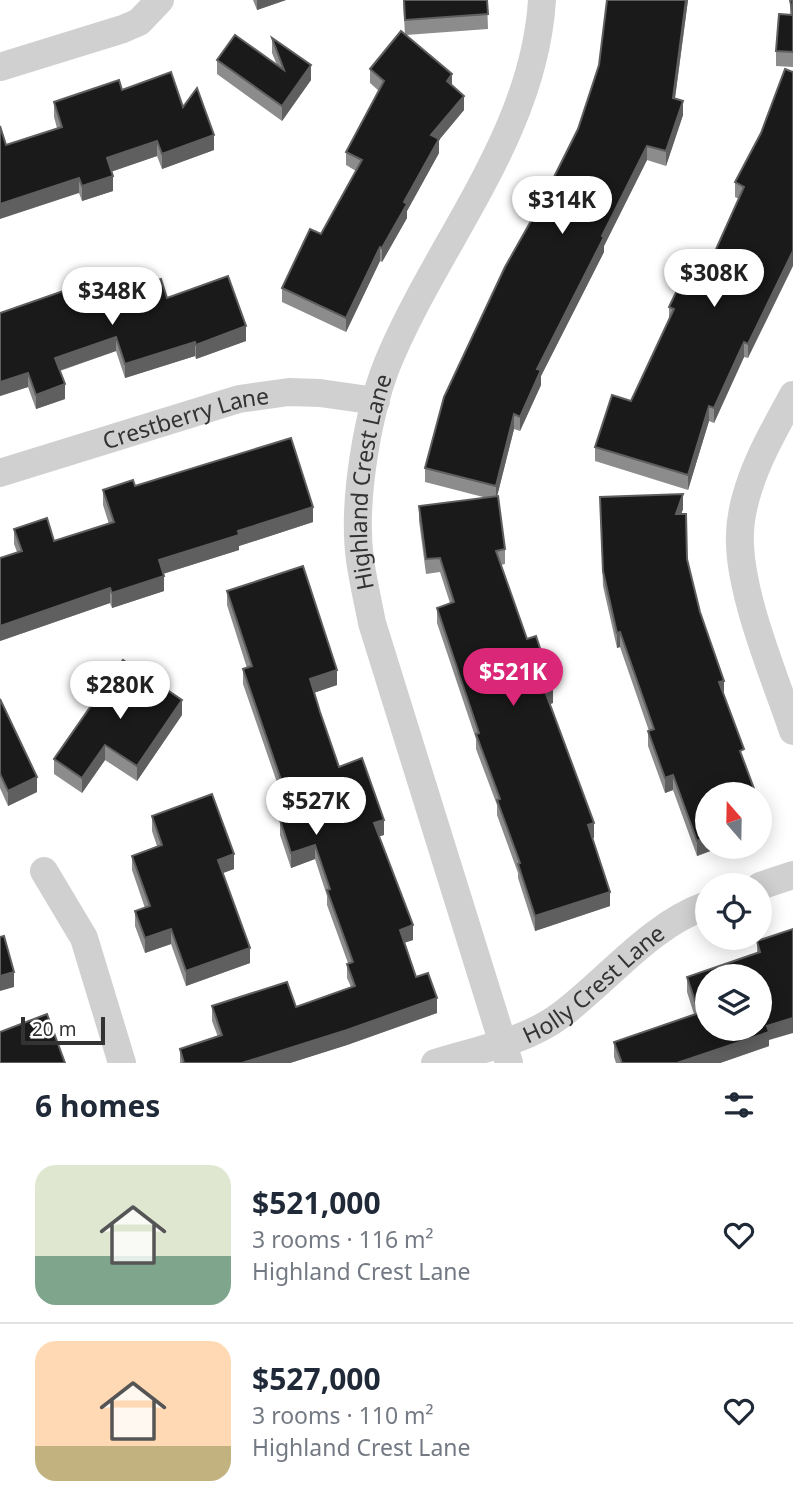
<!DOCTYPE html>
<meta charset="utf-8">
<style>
body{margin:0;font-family:"Noto Sans",sans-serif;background:#f2f2f3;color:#1f2937;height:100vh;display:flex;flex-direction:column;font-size:26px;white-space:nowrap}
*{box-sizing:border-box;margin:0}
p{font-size:23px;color:#747a83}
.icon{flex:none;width:38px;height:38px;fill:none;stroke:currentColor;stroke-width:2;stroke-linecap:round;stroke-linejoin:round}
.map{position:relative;height:1063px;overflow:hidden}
.side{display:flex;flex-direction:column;background:#fff;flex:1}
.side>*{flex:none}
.needle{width:46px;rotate:340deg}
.tools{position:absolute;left:695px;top:782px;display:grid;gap:14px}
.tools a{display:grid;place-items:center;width:77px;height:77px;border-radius:50%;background:#fff;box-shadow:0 4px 18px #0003;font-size:35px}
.scale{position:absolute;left:21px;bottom:18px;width:84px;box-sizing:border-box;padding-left:7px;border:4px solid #333;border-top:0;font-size:19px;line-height:24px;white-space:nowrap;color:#333;-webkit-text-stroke:5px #fff;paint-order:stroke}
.price{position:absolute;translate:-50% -60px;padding:0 16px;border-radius:24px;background:#fff;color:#222;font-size:23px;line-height:46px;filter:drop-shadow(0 2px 4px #0008)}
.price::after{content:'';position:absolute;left:50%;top:42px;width:21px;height:16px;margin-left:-10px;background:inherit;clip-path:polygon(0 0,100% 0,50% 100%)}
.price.active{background:#db2777;color:#fff}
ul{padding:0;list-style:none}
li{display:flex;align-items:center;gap:21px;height:175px;padding:0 35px}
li+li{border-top:2px solid #e0e1e3}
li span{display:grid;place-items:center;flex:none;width:196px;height:140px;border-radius:21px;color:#555}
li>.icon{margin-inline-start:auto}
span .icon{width:84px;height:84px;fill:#fffc;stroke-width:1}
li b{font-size:30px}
h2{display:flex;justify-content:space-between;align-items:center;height:84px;padding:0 35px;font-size:30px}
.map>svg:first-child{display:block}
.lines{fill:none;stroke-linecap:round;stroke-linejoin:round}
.minor{stroke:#d0d0d0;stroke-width:28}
.wall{fill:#8c8c8c}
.shaded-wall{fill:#5f5f5f}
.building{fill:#1a1a1a;stroke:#5f5f5f;stroke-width:2;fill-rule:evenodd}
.labels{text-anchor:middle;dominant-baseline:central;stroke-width:7;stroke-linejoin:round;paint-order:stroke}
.street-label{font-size:23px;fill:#333;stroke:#fff}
</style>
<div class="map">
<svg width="793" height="1063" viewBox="0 0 793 1063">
<rect width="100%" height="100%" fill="#fff"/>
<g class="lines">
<g class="minor">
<polyline points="0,67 123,29 139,22 160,0"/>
<path d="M 793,395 C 777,425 759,455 749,487 C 743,505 739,527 740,545 C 742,600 775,678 793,731"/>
<path id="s1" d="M 0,473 L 239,399 L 289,392 L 320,393 L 376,401"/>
<polyline points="44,871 84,938 122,1063"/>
<polyline points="760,886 793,875"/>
<path id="s2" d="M 435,1063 C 477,1050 525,1042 561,1015 C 609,979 649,926 707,905"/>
<path id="s3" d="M 509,1063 L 372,623 C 368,602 363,581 360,560 C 352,502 368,406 392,353 C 443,236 534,132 542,0"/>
</g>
</g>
<g class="wall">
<polygon points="253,0 286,0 257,10"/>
<polygon points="403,0 487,0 488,29 406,35 452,86 464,110 439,140 439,153 407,211 407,218 382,262 380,261 346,332 282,302 282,288 321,234 356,171 346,165 346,152 379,91 370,83 370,69 405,35"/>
<polygon points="607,0 688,0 675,99 683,115 666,166 647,160 604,246 604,252 541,376 541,385 520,431 514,429 497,497 505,549 505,564 501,565 527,639 553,703 550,704 594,838 592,838 610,906 535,931 518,878 518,873 497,815 497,805 476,749 476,739 437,623 437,608 450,603 440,572 426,574 419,521 419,506 487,498 425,482 425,468 540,205 578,129 599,65"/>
<polygon points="790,0 793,0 793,67 776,66 776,51 790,15"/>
<polygon points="272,38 311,80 282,121 217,74 217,60 277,65 272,53"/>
<polygon points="122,90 183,107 214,150 162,169 157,156 111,172 113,191 82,201 79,193 6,145 57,128 54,117 54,102"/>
<polygon points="761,133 748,358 744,357 714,423 709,421 688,490 595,461 595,447 631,401 669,320 669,307 708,267 739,199 735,197 735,182"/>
<polygon points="167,298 246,341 196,359 195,356 125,378 116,351 60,371 65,399 36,409 28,387 0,396 75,304"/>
<polygon points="135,486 313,522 239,546 239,550 163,574 164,591 112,608 110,603 0,641 0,558 17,552 14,544 14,529 54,541 109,524 103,505 103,490"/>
<polygon points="600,497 683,509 681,514 687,559 707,847 721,847 697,856 673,790 665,793 648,746 648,731 649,731 620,647 617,648 603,586"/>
<polygon points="227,591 337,685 314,693 320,712 339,767 384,835 379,836 413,940 404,943 416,977 437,1013 347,1045 290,1063 180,1063 180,1049 218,1037 212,1021 212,1006 296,1007 351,987 347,978 347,964 348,963 327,905 327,896 315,859 291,868 280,835 280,820 289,817 243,684 243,669 247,668 227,605"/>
<polygon points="0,699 37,792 8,806 0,788"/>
<polygon points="182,715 137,781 105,760 82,793 54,774 54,759"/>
<polygon points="152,816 234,869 222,873 250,963 186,986 171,944 145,953 135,926 135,911 145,908 132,870 132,856 157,846 152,831"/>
<polygon points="793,929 769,1040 769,1046 720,1063 616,1063 614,1057 614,1042 694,1014 687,992 687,977 757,953 757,941"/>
</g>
<g class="shaded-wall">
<polygon points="257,0 286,0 257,10"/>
<polygon points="686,0 688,0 673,112 673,98"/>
<polygon points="311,65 311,80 282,121 282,106"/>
<polygon points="452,74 452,88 447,81"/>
<polygon points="464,96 464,110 439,140 439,153 407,211 407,218 382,262 382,248 404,202 431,135"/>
<polygon points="683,101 683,115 666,166 666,151"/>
<polygon points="214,135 214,150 162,169 162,154"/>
<polygon points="157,141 157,156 107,173 107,158"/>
<polygon points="647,146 647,160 604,246 604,252 541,376 541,385 520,431 520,417 537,369"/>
<polygon points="113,176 113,191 82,201 82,186"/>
<polygon points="79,178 79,193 0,219 0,204"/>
<polygon points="380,247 380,261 346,332 346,318"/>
<polygon points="793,251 793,266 748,358 748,344"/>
<polygon points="246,326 246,341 196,359 196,345"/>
<polygon points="116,337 116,351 55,372 55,358"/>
<polygon points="195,342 195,356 125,378 125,364"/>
<polygon points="744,342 744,357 714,423 714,408"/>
<polygon points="28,373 28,387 0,396 0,382"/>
<polygon points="65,384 65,399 36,409 36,395"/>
<polygon points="709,406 709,421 688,490 688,475"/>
<polygon points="514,414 514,429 496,500 496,486"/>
<polygon points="683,494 683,509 676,529 676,514"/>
<polygon points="313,507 313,522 239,546 239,550 159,575 159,560 238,531"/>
<polygon points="164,576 164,591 112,608 112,593"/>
<polygon points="110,588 110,603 0,641 0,626"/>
<polygon points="620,632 620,647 617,648 617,633"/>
<polygon points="337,670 337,685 310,694 310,679"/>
<polygon points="724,681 724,696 719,682"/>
<polygon points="553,688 553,703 545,706 545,691"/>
<polygon points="182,700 182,715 137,781 137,766"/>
<polygon points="105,745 105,760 82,793 82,778"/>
<polygon points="673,775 673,790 665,793 665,778"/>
<polygon points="37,777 37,792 8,806 8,791"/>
<polygon points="764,817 764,831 760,833 760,818"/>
<polygon points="384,820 384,835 374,838 374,823"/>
<polygon points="594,823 594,838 588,840 588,825"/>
<polygon points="707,837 707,847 721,847 697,856 697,841"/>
<polygon points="315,845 315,859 291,868 291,853"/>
<polygon points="234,854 234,869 218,875 218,860"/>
<polygon points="610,892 610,906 535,931 535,916"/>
<polygon points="413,925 413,940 400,944 400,930"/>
<polygon points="171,929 171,944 145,953 145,938"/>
<polygon points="250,948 250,963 186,986 186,971"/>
<polygon points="14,972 14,987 0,991 0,976"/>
<polygon points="437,998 437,1013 347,1045 290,1063 242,1063"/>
<polygon points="793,1018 793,1033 769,1040 769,1046 720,1063 676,1063 767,1026"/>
</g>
<g class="building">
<polygon points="404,0 487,0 488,14 405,20"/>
<polygon points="607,0 686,0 673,98 683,101 666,151 647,146 602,236 604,237 537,369 541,370 520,417 514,414 496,486 425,468 444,397 505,267 540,205 578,129 599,65"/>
<polygon points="790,0 793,0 793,15"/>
<polygon points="779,14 793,15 793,52 776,51"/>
<polygon points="401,31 452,74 447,81 464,96 431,135 439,139 404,202 407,204 382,248 380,247 346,318 282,288 310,229 321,234 362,160 346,152 384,81 370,69"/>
<polygon points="235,35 284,70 272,38 311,65 282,106 217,60"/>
<polygon points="785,69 793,72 793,251 748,344 744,342 714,408 709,406 688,475 595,447 612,395 631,401 674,309 669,307 692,259 708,267 744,187 735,182 761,133"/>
<polygon points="171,72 183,107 197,88 214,135 162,154 157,141 107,158 113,176 82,186 79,178 0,204 0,126 6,145 62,127 54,102 119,80 122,90"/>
<polygon points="228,276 246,326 196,345 195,342 125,364 116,337 55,358 65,384 36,395 28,373 0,382 0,313 69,289 75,304 161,279 167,298"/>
<polygon points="291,438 313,507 238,531 239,535 159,560 164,576 112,593 110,588 0,626 0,558 22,551 14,529 47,518 54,541 114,522 103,490 133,480 135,486"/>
<polygon points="683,494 676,514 686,514 687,559 700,612 724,681 719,682 744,749 740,751 756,794 707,794 707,837 697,841 673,775 665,778 648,731 654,729 620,632 617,633 603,571 600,497"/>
<polygon points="498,496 505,549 496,551 527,639 536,636 553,688 545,691 594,823 588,825 610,892 535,916 518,864 520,863 497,800 500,799 476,734 479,733 437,608 454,602 440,558 426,559 419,506"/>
<polygon points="303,566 337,670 310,679 320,712 339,767 362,758 384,820 374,823 413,925 400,930 416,977 428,973 437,998 347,1030 242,1063 184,1063 180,1049 222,1035 212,1006 287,982 296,1007 355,986 347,964 353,962 327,890 330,889 315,845 291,853 280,820 293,815 243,669 252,666 227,591"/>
<polygon points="123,660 182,700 137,766 105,745 82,778 54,759"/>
<polygon points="0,699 37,777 8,791 0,774"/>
<polygon points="212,794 234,854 218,860 250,948 186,971 171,929 145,938 135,911 150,906 132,856 162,845 152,816"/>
<polygon points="760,805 764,817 760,818"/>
<path d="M 793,929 L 793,1018 L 767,1026 L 769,1032 L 677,1063 L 622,1063 L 614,1042 L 699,1013 L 687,977 L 760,952 L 757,941 ZM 707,976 L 760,976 L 760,1029 L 707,1029 Z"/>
<polygon points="4,936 14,972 0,976 0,937"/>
<polygon points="47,1014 65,1063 0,1063 0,1032"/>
</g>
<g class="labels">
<g class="street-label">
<text stroke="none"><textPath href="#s1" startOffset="194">Crestberry Lane</textPath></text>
<text stroke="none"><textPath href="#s3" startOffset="604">Highland Crest Lane</textPath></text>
<text stroke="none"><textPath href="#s2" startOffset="180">Holly Crest Lane</textPath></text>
</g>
</g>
</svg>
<div class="tools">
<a><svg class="needle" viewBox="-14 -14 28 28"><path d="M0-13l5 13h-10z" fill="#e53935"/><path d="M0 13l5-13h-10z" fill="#747a83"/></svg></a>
<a><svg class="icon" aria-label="locate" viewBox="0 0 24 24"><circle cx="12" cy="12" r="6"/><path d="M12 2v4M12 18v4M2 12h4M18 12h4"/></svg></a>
<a><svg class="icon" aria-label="layers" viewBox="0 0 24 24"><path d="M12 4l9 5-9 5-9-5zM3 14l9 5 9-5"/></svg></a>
</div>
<div class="scale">20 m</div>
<b class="price" style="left:562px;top:236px">$314K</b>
<b class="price" style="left:714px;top:309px">$308K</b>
<b class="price" style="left:112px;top:327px">$348K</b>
<b class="price active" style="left:513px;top:708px">$521K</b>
<b class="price" style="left:120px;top:721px">$280K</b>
<b class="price" style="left:316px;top:837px">$527K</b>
</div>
<section class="side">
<h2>6 homes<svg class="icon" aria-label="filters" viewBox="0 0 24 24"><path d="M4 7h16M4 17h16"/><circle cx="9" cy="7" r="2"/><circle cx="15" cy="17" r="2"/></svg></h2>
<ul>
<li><span style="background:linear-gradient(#dfe7d0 65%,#7fa58c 0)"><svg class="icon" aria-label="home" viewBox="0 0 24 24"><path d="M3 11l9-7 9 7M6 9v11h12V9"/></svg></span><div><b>$521,000</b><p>3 rooms · 116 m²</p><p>Highland Crest Lane</p></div><svg class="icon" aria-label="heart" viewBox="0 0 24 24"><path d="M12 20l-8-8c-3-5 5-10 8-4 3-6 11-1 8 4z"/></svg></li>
<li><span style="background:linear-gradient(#ffd9b3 75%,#c2b280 0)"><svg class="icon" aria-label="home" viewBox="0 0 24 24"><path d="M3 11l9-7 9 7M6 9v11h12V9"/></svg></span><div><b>$527,000</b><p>3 rooms · 110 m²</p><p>Highland Crest Lane</p></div><svg class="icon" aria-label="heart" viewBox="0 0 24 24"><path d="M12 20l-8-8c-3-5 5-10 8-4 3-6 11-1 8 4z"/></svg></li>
</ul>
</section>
